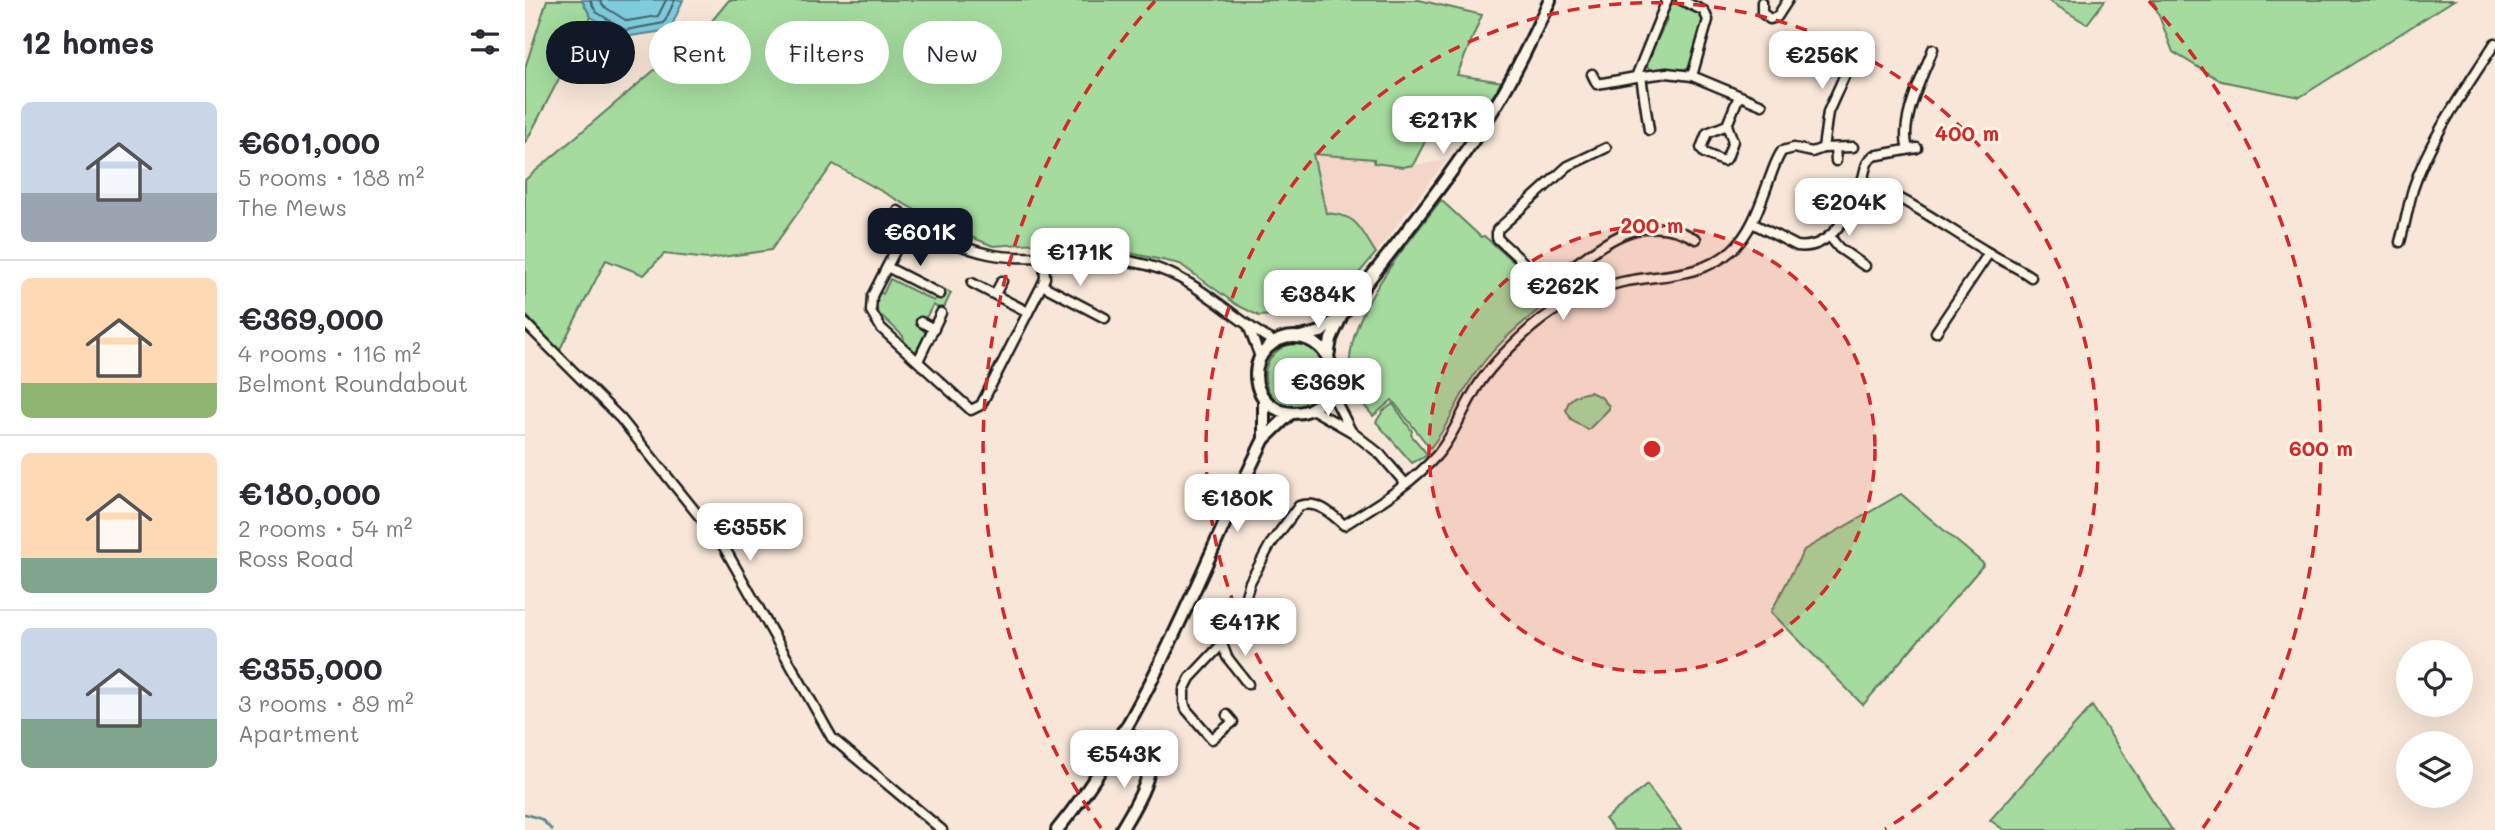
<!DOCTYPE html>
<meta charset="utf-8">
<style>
body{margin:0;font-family:Mali,sans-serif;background:#f2f2f3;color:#2b2b33;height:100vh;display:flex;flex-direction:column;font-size:26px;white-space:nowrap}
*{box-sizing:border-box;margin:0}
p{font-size:23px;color:#7c7c81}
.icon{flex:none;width:38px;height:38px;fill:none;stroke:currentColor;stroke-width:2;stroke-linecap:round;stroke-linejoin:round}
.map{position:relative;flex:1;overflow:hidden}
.panel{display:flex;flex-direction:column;background:#fff;width:525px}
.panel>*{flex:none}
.top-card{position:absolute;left:21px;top:21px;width:665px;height:63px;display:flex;gap:14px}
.tools{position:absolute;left:1871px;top:640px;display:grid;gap:14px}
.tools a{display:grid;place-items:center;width:77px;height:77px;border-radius:50%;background:#fff;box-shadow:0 7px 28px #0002;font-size:35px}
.price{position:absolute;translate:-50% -60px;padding:0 16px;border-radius:14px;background:#fff;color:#222;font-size:23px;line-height:46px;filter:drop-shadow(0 2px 4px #0008)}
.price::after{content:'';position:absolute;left:50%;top:42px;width:21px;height:16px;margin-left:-10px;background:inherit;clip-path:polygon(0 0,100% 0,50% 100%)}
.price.on{background:#111827;color:#fff}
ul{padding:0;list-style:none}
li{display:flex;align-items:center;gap:21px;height:175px;padding:0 21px}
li+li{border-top:2px solid #e1e1e2}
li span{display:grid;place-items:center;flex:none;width:196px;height:140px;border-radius:10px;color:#555}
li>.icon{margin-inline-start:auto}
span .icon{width:84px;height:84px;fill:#fffc;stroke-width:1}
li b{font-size:30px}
h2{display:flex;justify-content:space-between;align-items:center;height:84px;padding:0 21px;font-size:30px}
.tag{padding:0 24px;border-radius:32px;background:#fff;box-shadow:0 7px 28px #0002;font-size:24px;line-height:63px}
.tag.on{background:#111827;color:#fff}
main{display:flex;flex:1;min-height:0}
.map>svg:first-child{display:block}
.built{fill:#f3d6c8}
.green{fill:#a5db9f;stroke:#607c5e;stroke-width:2}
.water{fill:#7fccdd;stroke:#578690;stroke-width:2}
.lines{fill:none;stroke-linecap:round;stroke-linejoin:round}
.shore{stroke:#446269;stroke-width:2}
.stream{stroke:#578690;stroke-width:2.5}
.street-casing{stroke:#1c1c1c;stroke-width:13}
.secondary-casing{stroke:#1c1c1c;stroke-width:16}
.street{stroke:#fcf5e5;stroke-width:8}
.secondary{stroke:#fcf5e5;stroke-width:10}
.ring{fill:none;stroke:#d62828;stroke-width:3.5;stroke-dasharray:12 9}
.centre{fill:#d62828;stroke:#fcf5e5;stroke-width:3.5}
.ring-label{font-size:21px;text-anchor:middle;font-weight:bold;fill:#d62828;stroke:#fcf5e5;stroke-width:6;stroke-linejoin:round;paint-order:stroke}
</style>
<main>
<section class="panel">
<h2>12 homes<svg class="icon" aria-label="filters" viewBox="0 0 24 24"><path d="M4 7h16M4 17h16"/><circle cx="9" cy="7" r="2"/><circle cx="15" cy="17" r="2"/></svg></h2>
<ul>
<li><span style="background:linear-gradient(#c9d6e8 65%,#9aa5b1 0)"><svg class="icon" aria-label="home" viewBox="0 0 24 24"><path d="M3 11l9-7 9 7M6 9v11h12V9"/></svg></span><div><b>€601,000</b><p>5 rooms · 188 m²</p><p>The Mews</p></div></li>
<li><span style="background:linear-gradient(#ffd9b3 75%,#8fb573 0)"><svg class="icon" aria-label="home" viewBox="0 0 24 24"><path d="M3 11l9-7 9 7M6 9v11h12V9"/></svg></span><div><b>€369,000</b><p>4 rooms · 116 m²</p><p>Belmont Roundabout</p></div></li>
<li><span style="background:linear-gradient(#ffd9b3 75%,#7fa58c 0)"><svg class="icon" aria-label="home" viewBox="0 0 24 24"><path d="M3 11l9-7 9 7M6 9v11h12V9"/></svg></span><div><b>€180,000</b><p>2 rooms · 54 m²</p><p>Ross Road</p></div></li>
<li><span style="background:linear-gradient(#c9d6e8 65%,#7fa58c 0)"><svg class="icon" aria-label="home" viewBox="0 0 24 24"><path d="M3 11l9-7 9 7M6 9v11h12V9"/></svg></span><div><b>€355,000</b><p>3 rooms · 89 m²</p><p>Apartment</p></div></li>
</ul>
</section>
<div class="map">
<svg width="1970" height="830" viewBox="0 0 1970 830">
<rect width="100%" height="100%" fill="#f8e7d8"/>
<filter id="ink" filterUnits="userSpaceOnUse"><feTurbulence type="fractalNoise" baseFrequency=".0143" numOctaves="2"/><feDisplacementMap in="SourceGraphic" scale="14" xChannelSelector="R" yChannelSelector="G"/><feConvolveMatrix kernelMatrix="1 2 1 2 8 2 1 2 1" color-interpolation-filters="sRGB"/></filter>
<g filter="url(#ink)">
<polygon class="built" points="787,154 850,159 849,162 878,167 921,160 851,253 829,220 817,213 801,213"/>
<g class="green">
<polygon points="22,0 57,0 66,17 0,144 0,68"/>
<path d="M 204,0 L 894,0 L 957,15 L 932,75 L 978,82 L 949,122 L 912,118 L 888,165 L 878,167 L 849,163 L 849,159 L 788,154 L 801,213 C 834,215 834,228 851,253 L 801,312 L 734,316 L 712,305 L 655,264 L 582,248 L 512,243 L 468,246 L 417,225 L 308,164 L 246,250 L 183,259 L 139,254 L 119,275 L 81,260 L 34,351 L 0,314 L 0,180 L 186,22 Z"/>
<path d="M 1152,0 L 1174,9 L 1181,18 L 1171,48 L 1173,50 C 1172,54 1170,64 1167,67 C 1165,70 1133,70 1126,70 L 1120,64 L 1142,20 L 1140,17 L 1148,1 Z"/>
<polygon points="1522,0 1580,0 1562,24"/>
<polygon points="1628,0 1929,0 1775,97 1696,81 1648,52"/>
<path d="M 916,200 L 956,237 L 959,236 L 1014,284 L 1013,287 L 1023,302 C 993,326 964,350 944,383 C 930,405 922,429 905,448 L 867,400 L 848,416 C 841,407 830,397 827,385 C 811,322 881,247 916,200 Z"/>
<polygon points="365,279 409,301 417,288 426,293 418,310 408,305 400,319 393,320 392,324 401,333 390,353 380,344 378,336 357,316 353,317 350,301 354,292 358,294"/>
<circle cx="772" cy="376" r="32"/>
<path d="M 1065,392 L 1076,397 L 1084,406 L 1084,409 L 1063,430 L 1046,419 L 1041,410 C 1043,397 1053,394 1065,392 Z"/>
<polygon points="868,404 887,431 886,435 903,455 887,463 851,422 858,411"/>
<polygon points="1376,494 1459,564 1338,705 1246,612 1279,550"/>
<polygon points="1567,706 1647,830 1479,830 1465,820"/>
<polygon points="1122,785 1156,830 1089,830 1080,819"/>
</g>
<polygon class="water" points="57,0 158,0 145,30 99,37 66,17"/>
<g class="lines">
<g class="shore">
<polyline points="65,0 71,12 101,30 139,23 150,0"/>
<polyline points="75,0 78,6 102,21 133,16 141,0"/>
</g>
<polyline class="stream" points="0,814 16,819 27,830"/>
<g class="street-casing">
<g id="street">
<polyline points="1142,0 1111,77 1142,73 1167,76 1183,20 1179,11 1156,0"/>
<polyline points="1237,2 1237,13 1245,19 1252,17 1263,0"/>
<polyline points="1067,74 1072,84 1111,77"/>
<polyline points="1116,76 1124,130"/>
<polyline points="1167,76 1237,105"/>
<polyline points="1202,125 1182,133 1176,148 1179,153 1198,161 1202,158 1208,141 1202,125 1214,96"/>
<polyline points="1298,148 1303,112 1322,70 1327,39"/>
<polyline points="1310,148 1311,161"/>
<path d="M 1383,149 C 1374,121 1398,76 1408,49"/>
<path d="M 1337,181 C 1380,197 1419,226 1459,250 C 1474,260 1491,266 1506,277"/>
<path d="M 373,211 C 400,230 430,247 464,254 C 491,260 521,256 549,256 C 573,256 599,259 622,265 C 673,279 705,317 749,342"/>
<polyline points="386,220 347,296 346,311 356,328 446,410 456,405 517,285 520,278 519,257"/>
<path d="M 1227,223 L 1272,246 C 1308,251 1327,209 1337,181 C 1341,170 1339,164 1348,156 L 1392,148"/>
<polyline points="1305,237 1314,248 1340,266"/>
<path d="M 1875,242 C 1880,225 1883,206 1888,189 C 1904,139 1942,87 1970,43"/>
<polyline points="362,267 415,294"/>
<polyline points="447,283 503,312"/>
<path d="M 1022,284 C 1071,253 1110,205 1171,239"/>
<polyline points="517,285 580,318"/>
<polyline points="470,294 477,281"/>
<polyline points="1036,305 1022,284 972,238 972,230 1043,166 1081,148"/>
<polyline points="396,322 409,329"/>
<polyline points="0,323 96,419 199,547 307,738 417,830"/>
<polyline points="724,328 735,357"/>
<polyline points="1411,332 1464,253"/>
<polyline points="393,361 416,313"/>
<polyline points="805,390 826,431"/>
<polyline points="787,409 827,432 855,454 880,483"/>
<polyline points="697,644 702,657 723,684"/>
<path d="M 702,715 L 708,722 L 687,739 L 661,709 L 659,702 L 659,690 L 665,678 L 697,644 L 699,637 L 717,609 L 725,582 L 745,545 L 774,506 C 792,500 806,513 819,525 C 851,505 887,484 912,455 C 931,433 939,405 956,381 C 970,361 989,343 1007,327 C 1033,305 1063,290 1097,282 C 1136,274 1176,278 1207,250 C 1228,231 1236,201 1246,175 C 1249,167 1252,158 1257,151 L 1269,148 L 1287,152 L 1298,148 L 1328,147"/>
</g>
</g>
<g class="secondary-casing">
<g id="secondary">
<circle cx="769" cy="375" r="38"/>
<polyline points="775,337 796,332 815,316"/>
<path d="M 803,357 L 806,339 L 817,315 C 868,247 923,182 968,110 C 990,75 1007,38 1025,0"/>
<polyline points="739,400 739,439"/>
<path d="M 532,830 C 624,718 675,568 739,439 L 765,414"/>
<path d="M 596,830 C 609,808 633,772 622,746 L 598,731"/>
</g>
</g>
<use href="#street" class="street"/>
<use href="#secondary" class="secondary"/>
</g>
</g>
<circle cx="1127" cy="449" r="223" fill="#d62828" fill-opacity=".12"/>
<g class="ring">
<circle cx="1127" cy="449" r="223"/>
<path d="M894 829A446 446 0 1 1 1360 829"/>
<path d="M576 828A669 669 0 0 1 630 1M1624 1A669 669 0 0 1 1678 828"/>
</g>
<circle cx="1127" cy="449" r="10" class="centre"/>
<g class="ring-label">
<text x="1442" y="141">400 m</text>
<text x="1127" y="233">200 m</text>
<text x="1796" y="456">600 m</text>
</g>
</svg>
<div class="tools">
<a><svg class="icon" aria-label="locate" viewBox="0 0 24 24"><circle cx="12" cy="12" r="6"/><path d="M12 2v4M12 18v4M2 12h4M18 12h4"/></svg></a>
<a><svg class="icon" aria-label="layers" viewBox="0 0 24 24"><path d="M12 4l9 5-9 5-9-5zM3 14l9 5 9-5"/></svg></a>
</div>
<b class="price" style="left:1297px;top:91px">€256K</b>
<b class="price" style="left:918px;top:156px">€217K</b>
<b class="price" style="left:1324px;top:238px">€204K</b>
<b class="price on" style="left:395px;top:268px">€601K</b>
<b class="price" style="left:555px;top:288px">€171K</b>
<b class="price" style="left:1038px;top:322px">€262K</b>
<b class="price" style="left:793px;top:330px">€384K</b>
<b class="price" style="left:803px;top:418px">€369K</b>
<b class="price" style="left:712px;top:534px">€180K</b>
<b class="price" style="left:225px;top:563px">€355K</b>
<b class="price" style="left:720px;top:658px">€417K</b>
<b class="price" style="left:599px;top:790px">€543K</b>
<div class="top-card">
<a class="tag on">Buy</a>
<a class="tag">Rent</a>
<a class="tag">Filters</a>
<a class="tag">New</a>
</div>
</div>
</main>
